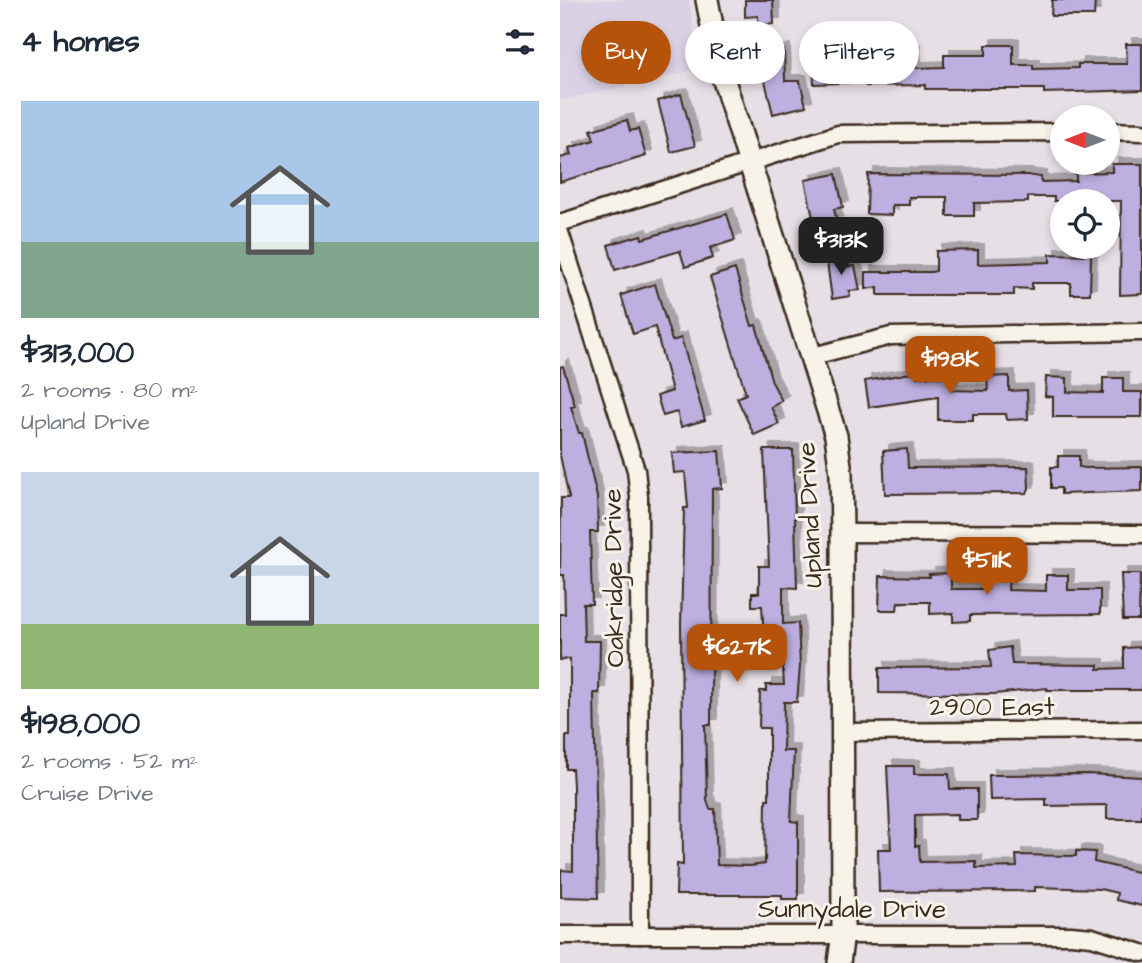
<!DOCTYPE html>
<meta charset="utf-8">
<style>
body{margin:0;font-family:"Architects Daughter",sans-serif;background:#f2f2f3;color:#1f2937;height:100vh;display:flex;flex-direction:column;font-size:26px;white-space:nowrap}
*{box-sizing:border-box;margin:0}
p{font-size:23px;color:#747a83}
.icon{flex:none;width:38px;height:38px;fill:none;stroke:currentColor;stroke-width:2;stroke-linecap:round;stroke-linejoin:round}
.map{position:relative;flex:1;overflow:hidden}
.drawer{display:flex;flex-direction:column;background:#fff;width:560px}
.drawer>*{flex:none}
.guide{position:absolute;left:21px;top:21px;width:455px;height:63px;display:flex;gap:14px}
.needle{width:46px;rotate:270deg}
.fabs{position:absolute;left:490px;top:105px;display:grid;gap:14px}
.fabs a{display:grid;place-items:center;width:70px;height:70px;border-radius:50%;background:#fff;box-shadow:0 4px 10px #0003;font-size:35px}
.price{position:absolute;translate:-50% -60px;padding:0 16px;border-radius:14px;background:#b45309;color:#fff;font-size:23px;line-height:46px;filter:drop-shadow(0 2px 4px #0008)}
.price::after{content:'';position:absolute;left:50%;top:42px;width:21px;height:16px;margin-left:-10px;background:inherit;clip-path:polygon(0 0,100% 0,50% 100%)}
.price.current{background:#222;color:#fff}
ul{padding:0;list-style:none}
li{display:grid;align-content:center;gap:14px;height:371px;padding:0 21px}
li span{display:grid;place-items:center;height:217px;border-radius:0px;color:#555}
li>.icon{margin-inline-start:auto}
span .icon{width:126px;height:126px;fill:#fffc;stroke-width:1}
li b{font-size:30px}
h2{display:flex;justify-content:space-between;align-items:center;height:84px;padding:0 21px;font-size:30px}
.chip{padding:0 24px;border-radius:32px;background:#fff;box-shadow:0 4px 10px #0003;font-size:24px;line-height:63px}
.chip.current{background:#b45309;color:#fff}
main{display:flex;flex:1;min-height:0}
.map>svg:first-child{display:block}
.built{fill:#dad1e4}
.building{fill:#bdb0e0;stroke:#3b2a1e;stroke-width:2;filter:url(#shadow)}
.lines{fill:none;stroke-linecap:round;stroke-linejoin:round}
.street-casing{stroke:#3b2a1e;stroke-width:21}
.secondary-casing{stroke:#3b2a1e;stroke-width:26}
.street{stroke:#f7f3e8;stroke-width:16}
.secondary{stroke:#f7f3e8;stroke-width:21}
.labels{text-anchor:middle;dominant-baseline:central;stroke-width:6;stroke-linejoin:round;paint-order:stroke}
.street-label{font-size:26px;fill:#3b2a1e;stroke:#f7f3e8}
</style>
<main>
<section class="drawer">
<h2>4 homes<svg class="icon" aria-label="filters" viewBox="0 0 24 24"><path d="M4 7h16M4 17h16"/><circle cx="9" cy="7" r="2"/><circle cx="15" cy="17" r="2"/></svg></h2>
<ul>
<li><span style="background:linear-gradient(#a9c7e8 65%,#7fa58c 0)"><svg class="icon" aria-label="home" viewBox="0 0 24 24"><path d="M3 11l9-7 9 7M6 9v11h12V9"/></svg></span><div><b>$313,000</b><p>2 rooms · 80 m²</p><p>Upland Drive</p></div></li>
<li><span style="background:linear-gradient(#c9d6e8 70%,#8fb573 0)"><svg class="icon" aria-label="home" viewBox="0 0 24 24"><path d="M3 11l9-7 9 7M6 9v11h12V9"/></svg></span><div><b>$198,000</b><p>2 rooms · 52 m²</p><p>Cruise Drive</p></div></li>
</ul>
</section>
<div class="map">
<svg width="582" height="963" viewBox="0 0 582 963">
<defs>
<filter id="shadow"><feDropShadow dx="6" dy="-6" stdDeviation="0" flood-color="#0004"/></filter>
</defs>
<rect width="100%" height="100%" fill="#e6dfe6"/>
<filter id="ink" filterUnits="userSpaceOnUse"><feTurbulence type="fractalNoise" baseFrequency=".0143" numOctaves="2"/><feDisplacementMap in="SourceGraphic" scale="14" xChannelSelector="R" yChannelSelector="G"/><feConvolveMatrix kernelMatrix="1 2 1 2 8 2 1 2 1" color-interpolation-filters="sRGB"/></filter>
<g filter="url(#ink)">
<polygon class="built" points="0,0 129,0 140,69 0,100"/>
<g class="building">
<polygon points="185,0 213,0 214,24 198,25 198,16 185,17"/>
<polygon points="492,0 535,0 534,16 491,16"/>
<polygon points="566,44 582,44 582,90 484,93 484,89 365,89 365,85 306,86 306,82 254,84 253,58 293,57 294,65 325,64 325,59 341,59 340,52 354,51 355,68 384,67 384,55 426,55 426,45 453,45 453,65 473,65 473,69 518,68 518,64 567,64"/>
<polygon points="224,50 225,81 240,81 246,106 213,114 199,56"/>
<polygon points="121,94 135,146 111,152 98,101"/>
<polygon points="67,120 70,131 78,129 86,156 0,182 0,158 11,155 9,148 34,140 31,130"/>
<polygon points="552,164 582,164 582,294 560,295 561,201 494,201 494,197 468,197 468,202 414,203 414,216 387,216 387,197 349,197 349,205 332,205 332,215 307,214 308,174 467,175 481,177 481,182 516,181 516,173 552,172"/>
<polygon points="276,174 283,207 274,209 277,222 255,227 245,180"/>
<polygon points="167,214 175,240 150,248 153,258 125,267 120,251 55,270 48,245 81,235 82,239"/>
<polygon points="418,250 418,264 490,262 490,254 531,255 530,294 511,294 511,283 472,283 472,289 454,288 454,295 318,295 318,287 306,289 306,272 371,272 376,271 376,251"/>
<polygon points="281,253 283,267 295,266 300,290 289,291 290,296 272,299 266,255"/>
<polygon points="175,269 192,326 196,325 212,382 222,401 211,407 219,424 194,435 177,398 186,394 150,277"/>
<polygon points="95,284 112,341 121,338 145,420 121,427 117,412 103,416 97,396 112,391 95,327 73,334 61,295"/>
<polygon points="3,366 15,406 11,407 19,433 22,433 37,497 38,532 30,532 32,604 23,604 24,641 40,641 39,693 34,693 38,898 1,897 1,870 13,871 13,786 12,769 6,769 6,736 10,736 10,659 0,660 0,614 5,614 4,575 0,575 1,498 9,498 0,455 0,367"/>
<polygon points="357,372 357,377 393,377 392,390 428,391 427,377 449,376 449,391 467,390 468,419 447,420 446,414 413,414 413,420 378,420 378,397 309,407 305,381"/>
<polygon points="486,377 507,378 507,392 543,393 543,378 563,378 563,392 582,392 582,417 493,417 493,397 485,396"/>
<polygon points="347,449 348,468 468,467 469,488 467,493 325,494 323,451"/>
<polygon points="204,450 233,450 237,588 223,587 223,624 238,623 240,666 237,702 224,702 223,751 234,751 231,821 238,822 238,899 222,899 222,895 116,895 117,864 123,865 121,624 124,508 128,508 125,472 114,473 112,453 159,451 162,488 152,489 151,725 145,725 147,800 150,809 155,809 157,865 190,866 205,864 206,799 209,799 209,728 199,728 200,691 206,691 206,685 224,685 222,653 205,654 202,606 192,606 192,593 199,593 199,566 209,566"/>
<polygon points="498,456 519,456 519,467 526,468 582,467 582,491 501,494 501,488 491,488 491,467 498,467"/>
<polygon points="391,573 391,589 428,589 429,574 449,575 448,590 486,591 486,575 508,575 508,590 540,590 540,614 410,615 410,621 393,622 393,613 370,614 370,602 338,602 337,610 319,610 320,576 370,577 369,574"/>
<polygon points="561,574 580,574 579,620 563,620"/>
<polygon points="450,647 452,664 538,665 538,669 564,668 564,648 582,647 582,690 487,690 487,688 435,694 319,693 319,668 431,667 429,650"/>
<polygon points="327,766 354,766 354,774 389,774 390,789 417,789 417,820 398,820 398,814 355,815 355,846 359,846 360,862 416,861 416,868 457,867 456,855 516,856 516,851 535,852 534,862 582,873 582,906 556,900 557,893 540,889 475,887 475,891 319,892 318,849 331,849"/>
<polygon points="528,774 582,777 582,819 547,819 547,805 486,806 486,799 430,800 429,775"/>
</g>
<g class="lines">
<g class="street-casing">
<g id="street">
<polyline points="548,131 582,132"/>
<polyline points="0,223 278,134 502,132"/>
<polyline points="0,233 76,470 79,497 80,935"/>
<polyline points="253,356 331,336 582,332"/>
<polyline points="282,533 582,534"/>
<polyline points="282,732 582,730"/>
<polyline points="0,935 511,935 532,937 582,953"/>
</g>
</g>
<g class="secondary-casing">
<polyline id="secondary" points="147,0 161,71 276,436 281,473 282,533 283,933 279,963"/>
</g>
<use href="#street" class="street"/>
<use href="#secondary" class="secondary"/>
</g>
</g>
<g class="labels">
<g class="street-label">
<text transform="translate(250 515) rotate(-93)">Upland Drive</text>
<text transform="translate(54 578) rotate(-91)">Oakridge Drive</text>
<text x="432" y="707">2900 East</text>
<text x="292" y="909">Sunnydale Drive</text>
</g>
</g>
</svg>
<div class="fabs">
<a><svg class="needle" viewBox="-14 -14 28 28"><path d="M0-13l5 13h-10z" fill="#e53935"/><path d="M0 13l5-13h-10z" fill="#747a83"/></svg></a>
<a><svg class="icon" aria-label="locate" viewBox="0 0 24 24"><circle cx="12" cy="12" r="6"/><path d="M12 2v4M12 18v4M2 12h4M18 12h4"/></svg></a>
</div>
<b class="price current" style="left:281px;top:277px">$313K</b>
<b class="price" style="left:390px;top:396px">$198K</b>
<b class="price" style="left:427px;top:597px">$511K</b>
<b class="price" style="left:177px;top:684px">$627K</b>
<div class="guide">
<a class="chip current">Buy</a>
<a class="chip">Rent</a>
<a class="chip">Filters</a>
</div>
</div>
</main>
